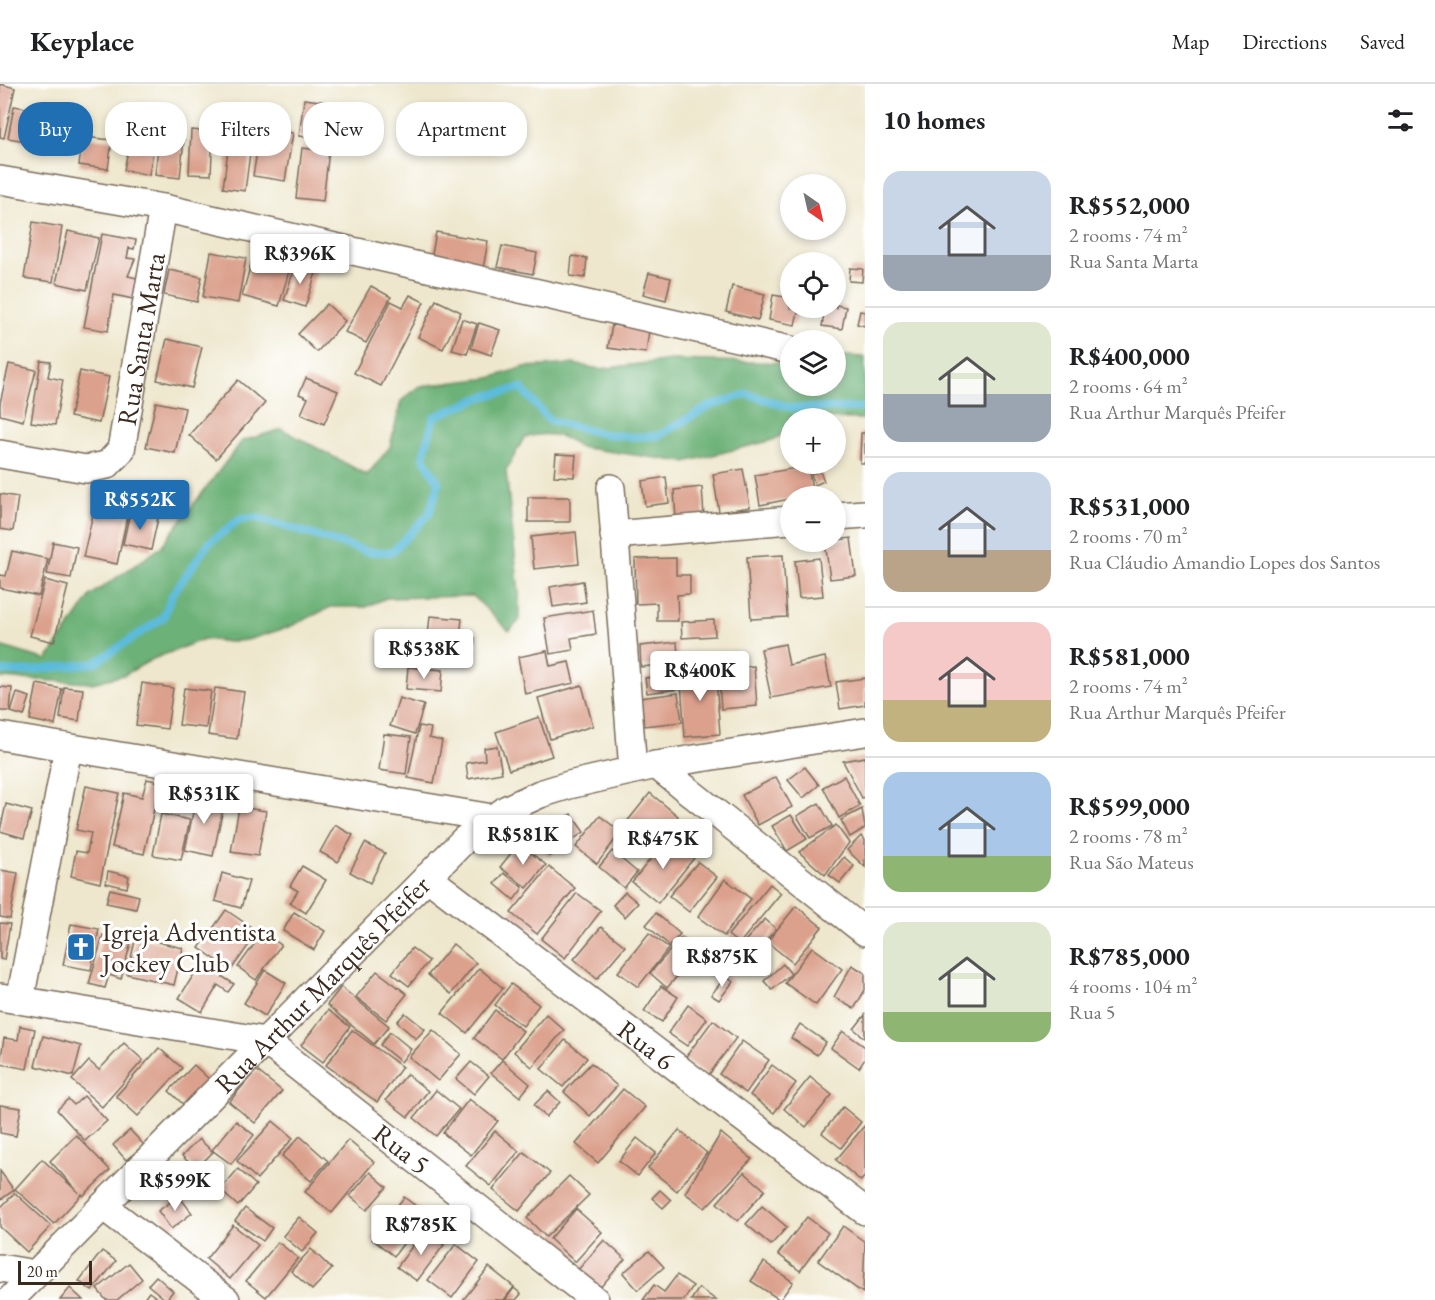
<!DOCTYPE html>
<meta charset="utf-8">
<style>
body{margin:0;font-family:"EB Garamond",serif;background:#f6f6f6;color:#202124;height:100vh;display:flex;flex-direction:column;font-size:22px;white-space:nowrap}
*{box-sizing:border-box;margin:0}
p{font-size:20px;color:#757577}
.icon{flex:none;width:33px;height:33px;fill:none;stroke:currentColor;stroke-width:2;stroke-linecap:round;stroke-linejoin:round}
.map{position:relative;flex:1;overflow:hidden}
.sheet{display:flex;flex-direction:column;background:#fff;width:570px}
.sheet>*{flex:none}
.banner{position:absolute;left:18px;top:18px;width:570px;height:54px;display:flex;gap:12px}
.needle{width:39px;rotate:146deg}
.tools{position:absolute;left:780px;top:90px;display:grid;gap:12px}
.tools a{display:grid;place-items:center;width:66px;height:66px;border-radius:50%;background:#fff;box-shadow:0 3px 9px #0003;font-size:30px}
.scale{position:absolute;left:18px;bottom:15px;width:74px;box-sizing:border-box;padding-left:6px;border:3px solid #3b2a1e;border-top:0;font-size:16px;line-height:21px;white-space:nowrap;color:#3b2a1e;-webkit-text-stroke:4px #fff;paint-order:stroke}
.price{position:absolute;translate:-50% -51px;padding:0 14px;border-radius:6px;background:#fff;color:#222;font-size:20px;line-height:39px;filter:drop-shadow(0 2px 3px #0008)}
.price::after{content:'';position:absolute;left:50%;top:36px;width:18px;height:14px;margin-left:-9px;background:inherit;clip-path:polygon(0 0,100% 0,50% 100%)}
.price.selected{background:#1f6fb2;color:#fff}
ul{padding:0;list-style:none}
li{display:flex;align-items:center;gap:18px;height:150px;padding:0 18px}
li+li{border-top:2px solid #e0e0e0}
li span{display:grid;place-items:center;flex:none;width:168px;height:120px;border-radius:18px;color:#555}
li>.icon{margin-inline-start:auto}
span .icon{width:72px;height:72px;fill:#fffc;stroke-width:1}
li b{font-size:26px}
h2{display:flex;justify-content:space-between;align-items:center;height:72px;padding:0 18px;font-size:26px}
.tag{padding:0 21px;border-radius:24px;background:#fff;box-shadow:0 3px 9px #0003;font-size:21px;line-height:54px}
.tag.selected{background:#1f6fb2;color:#fff}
header{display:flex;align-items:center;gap:36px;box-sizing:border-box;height:84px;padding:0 30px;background:#fff;border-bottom:2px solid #e0e0e0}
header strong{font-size:28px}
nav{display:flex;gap:33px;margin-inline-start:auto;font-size:21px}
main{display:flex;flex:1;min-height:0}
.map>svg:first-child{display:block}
.forest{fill:#6cb177;stroke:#546e4a;stroke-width:1.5}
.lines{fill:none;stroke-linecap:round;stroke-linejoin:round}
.stream{stroke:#5cbbda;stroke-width:8}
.building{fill:#dba18d}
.minor-casing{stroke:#7a6c5b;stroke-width:30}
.minor{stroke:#fff;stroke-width:27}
.labels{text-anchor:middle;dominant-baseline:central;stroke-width:6;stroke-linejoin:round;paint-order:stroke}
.street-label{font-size:27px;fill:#3b2a1e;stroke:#fff}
.poi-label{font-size:27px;fill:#3b2a1e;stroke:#fff;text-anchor:start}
</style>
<header>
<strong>Keyplace</strong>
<nav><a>Map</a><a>Directions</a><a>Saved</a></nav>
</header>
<main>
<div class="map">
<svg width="865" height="1216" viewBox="0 0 865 1216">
<rect width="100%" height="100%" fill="#fff"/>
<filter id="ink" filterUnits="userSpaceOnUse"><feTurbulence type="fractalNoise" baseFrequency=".0167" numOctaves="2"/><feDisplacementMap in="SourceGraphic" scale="12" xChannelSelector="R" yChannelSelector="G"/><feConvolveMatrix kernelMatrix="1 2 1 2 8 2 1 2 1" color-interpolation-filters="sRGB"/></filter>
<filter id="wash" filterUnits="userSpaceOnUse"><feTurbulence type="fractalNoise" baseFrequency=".008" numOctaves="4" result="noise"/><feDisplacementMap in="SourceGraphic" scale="24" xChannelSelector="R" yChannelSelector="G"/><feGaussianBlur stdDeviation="1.35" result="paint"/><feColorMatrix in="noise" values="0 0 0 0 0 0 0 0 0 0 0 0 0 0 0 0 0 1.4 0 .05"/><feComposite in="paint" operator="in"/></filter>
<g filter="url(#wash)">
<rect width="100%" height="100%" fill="#eee7cd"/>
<path class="forest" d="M 844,272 L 865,273 L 865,335 L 790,334 L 790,346 L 773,356 L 685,378 L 578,363 C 564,349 543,348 524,354 L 506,387 L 519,508 L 519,537 L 509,547 L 473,512 L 386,514 L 366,523 L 331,523 L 289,543 L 247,556 L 228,558 L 204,555 L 153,575 L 124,591 L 92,599 L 0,594 L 0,562 L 47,576 L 91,511 L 160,464 L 242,357 L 282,345 L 367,391 L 390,363 L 401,317 L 420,302 L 490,294 L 524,283 L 543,282 L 573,280 L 600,285 L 671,276 L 790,279 L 790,302 L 836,302 L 836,274 Z"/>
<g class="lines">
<polyline class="stream" points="0,587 20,588 95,579 163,534 172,511 209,459 240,435 258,434 368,468 392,468 429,430 439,399 423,373 434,333 482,313 521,304 549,336 603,350 631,353 658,352 708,323 747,310 792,324 865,324"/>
</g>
<g id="blocks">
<g class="building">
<polygon points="0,0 15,4 4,54 0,53"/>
<polygon points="304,15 335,19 330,56 299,52"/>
<polygon points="14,22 48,28 42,60 8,54"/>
<polygon points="54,24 82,28 76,67 49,64"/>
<polygon points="261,44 293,49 285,97 253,92"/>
<polygon points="191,46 213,48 211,91 189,90"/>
<polygon points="131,52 155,57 149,91 124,86"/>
<polygon points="83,53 112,56 108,85 79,81"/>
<polygon points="159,53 184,55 180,94 155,91"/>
<polygon points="302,64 329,67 323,117 296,114"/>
<polygon points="228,66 250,69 245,107 223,104"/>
<polygon points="33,138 62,143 53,198 24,194"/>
<polygon points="68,147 99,154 87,206 56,199"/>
<polygon points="436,148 488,157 483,185 431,176"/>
<polygon points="102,150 136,156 134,165 129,164 127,174 135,175 128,192 137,194 133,215 114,211 108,247 84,243"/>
<polygon points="502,162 537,169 533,190 497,183"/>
<polygon points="211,168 246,174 238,219 203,213"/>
<polygon points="254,169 291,180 279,222 242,212"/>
<polygon points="572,172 587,174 585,194 570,192"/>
<polygon points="296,179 317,186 305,223 284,216"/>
<polygon points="850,184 863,185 862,198 849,197"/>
<polygon points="169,186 202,193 197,218 164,211"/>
<polygon points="649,189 671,194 666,216 643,210"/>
<polygon points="371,202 391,213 366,259 345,248"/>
<polygon points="732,202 765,210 758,236 726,228"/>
<polygon points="410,211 424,218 381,302 354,289 391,217 403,223"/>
<polygon points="773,211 790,214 790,224 799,224 795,241 769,236"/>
<polygon points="436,216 461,228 443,265 418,253"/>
<polygon points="327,220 345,237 317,268 298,250"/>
<polygon points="836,221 846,223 842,245 822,242 825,224 836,224"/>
<polygon points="860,227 865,228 865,242 857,240"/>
<polygon points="462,235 477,240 467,270 452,266"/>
<polygon points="479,239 500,246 491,271 471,264"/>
<polygon points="612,241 649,246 646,269 608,264"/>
<polygon points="167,255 202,263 192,304 157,296"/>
<polygon points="41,277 51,278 48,293 63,296 55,341 31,338"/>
<polygon points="9,280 36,286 23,337 0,331 0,319"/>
<polygon points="80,287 109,293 99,339 70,333"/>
<polygon points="306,294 338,307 324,340 301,330 308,314 299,310"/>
<polygon points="238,296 265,319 216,375 189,351"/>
<polygon points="156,318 185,324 175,369 146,363"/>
<polygon points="861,349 865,349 865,379 860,379"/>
<polygon points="556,370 576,371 574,393 554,392"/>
<polygon points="808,382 813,411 790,412 790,415 760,421 755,391"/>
<polygon points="743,385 750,423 719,428 713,390"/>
<polygon points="820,387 824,397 815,401 811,390"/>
<polygon points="666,393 669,419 645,422 642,397"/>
<polygon points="702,403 704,432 676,435 674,406"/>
<polygon points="0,410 18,413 13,447 0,445"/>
<rect x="528" y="413" width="42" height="25"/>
<polygon points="94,426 127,433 117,480 83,473"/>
<polygon points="130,428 158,434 151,466 123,460"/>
<polygon points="576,448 579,480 534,485 531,453"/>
<polygon points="851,454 856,492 830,495 825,458"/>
<polygon points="53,458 77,463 71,494 47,490"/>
<polygon points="12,467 48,475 39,512 0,504 0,491 6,492"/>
<polygon points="783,471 787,533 751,535 747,473"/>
<polygon points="676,474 676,491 690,491 690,510 677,511 678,537 657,537 657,519 636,520 635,475"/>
<polygon points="819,474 823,512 799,514 795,477"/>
<polygon points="45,496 68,502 54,558 30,552"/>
<polygon points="583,497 586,518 553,523 550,503"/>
<polygon points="593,526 596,550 571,554 573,566 550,570 544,534"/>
<polygon points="430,532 462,535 460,553 475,554 473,577 404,572 405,549 428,551"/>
<polygon points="714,536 715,552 682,554 681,538"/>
<polygon points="677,558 679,586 661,587 661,581 641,583 640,562"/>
<polygon points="785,560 789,581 825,573 831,603 771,614 761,565"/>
<polygon points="547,567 550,582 569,578 574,599 525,610 518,573"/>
<polygon points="754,582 757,622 721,625 718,585"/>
<polygon points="408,583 443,586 441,608 406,605"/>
<polygon points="715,583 720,650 685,653 680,586"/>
<polygon points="677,590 679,605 647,609 645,594"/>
<polygon points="865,594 865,621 840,625 836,598"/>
<polygon points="142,599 173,604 167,645 136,641"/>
<polygon points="37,600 62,605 55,641 30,636"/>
<polygon points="582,601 593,642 550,655 538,614"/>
<polygon points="0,603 12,604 10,627 0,627"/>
<polygon points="64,603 83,605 79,637 60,634"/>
<polygon points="184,604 211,607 206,644 179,641"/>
<polygon points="215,604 244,608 237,655 208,651"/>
<polygon points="17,609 30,613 24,632 11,628"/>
<polygon points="678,609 682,638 643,642 640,614"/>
<polygon points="399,614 424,621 415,650 390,642"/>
<polygon points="539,633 552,672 509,686 496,648"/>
<polygon points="419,642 431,644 429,654 442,657 434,699 408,694"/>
<polygon points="384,650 411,653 406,690 379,686"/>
<polygon points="497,662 502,689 468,695 466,679 485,676 484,664"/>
<polygon points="865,673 865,712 862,714 843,677"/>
<polygon points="805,683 819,701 803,714 788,696"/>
<polygon points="844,692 860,722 839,734 823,703"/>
<polygon points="776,693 792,723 758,741 742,711"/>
<polygon points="147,695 160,698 144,770 112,763 124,709 142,713"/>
<polygon points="86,702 119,709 100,799 71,792 76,767 87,769 91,749 76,746"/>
<polygon points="198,705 208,707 206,717 224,720 213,772 185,766"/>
<polygon points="650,709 678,732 650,766 622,744"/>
<polygon points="819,719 832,742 810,754 797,732"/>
<polygon points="6,720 32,727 24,754 0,747"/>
<polygon points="239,723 266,727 258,772 231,768"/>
<polygon points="862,725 865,744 850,753 841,736"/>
<polygon points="161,730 190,736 181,776 153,771"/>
<polygon points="571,730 584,748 549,772 537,754"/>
<polygon points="791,731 807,755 787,767 772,742"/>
<polygon points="600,732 621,748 597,780 576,763"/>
<polygon points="335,741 353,751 338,778 320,768"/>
<polygon points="836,741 849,759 825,791 799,768"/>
<polygon points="861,752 865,756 865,783 847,766"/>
<polygon points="668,753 694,774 658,819 632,798"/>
<polygon points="365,759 385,769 370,799 350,788"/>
<polygon points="519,759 546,781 527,804 500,783"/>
<polygon points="612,767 637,788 624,804 599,783"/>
<polygon points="844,773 854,782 840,799 829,791"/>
<polygon points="698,778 717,793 689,828 669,812"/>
<polygon points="302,782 326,796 306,829 290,819 298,807 290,802"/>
<polygon points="549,783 575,804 537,850 511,829"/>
<polygon points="0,786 18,789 10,835 0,833"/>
<polygon points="108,787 129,792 127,804 106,799"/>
<polygon points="222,789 249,797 241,824 215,817"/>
<polygon points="504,789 523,804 514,816 495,800"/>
<polygon points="725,795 751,815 724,852 698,833"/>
<polygon points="770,800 781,809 739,860 728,851"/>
<polygon points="110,805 139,812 136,825 106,819"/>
<polygon points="625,808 638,819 625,833 613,821"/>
<polygon points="577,809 601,827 565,874 541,855"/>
<polygon points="796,822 822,843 793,879 767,858"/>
<polygon points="226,826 258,848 231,886 199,864"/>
<polygon points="294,828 325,847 314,866 283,847"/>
<polygon points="656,829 680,850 670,862 646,841"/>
<polygon points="765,835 776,845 756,867 745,857"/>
<polygon points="0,839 10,840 4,876 0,875"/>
<polygon points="71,840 99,845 91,886 63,881"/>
<polygon points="601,843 625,862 597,895 574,875"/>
<polygon points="263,848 281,861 256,896 238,883"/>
<polygon points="649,849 669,864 638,903 618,888"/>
<polygon points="103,851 131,858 121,895 109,891 105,904 89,900"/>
<polygon points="136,853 183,864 174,901 127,890"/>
<polygon points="682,853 699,867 667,904 650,889"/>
<polygon points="453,860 476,879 451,910 428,891"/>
<polygon points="812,863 842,885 816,921 785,899"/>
<polygon points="412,864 429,877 409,902 392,889"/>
<polygon points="201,879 234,900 228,908 218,901 202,928 179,914"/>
<polygon points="783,880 791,890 772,906 764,897"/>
<polygon points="852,881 865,889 865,906 854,925 834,913"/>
<polygon points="479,884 503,904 467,949 442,929"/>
<polygon points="265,886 286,899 265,932 244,919"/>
<polygon points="377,887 407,910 386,936 356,913"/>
<polygon points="726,892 733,898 719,916 711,911"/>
<polygon points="511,900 539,921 523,942 495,921"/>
<polygon points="661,902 678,913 662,938 644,927"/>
<polygon points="341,903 389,942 374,960 327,921"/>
<polygon points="688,921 707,935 687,962 668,949"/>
<polygon points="328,926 350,943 323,978 301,961"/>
<polygon points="495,926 523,947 502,975 474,954"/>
<polygon points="405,929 425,945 416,955 397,938"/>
<polygon points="546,930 564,946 532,983 514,968"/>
<polygon points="865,931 865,954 854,945"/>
<polygon points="713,936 736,954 708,992 684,975"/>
<polygon points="800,940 826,958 817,971 791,954"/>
<polygon points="20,942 35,945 27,985 0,980 4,954 18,956"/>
<polygon points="352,946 402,983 377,1018 326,981"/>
<polygon points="433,946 461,970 438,997 409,973"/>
<polygon points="843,947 865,963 865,975 859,984 831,964"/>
<polygon points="390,948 411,965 401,978 380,961"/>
<polygon points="43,952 81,962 73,992 35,982"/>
<polygon points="565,956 587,974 563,1003 541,985"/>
<polygon points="742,957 769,976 746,1009 719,990"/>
<polygon points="124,959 143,976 102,1023 72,996 89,977 99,986"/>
<polygon points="159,964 182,984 138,1032 116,1012"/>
<polygon points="502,976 530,1000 520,1013 491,989"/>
<polygon points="471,978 489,992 474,1010 456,995"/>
<polygon points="591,979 617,1002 590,1032 564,1008"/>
<polygon points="194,981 211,997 186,1023 169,1007"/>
<polygon points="772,981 796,999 774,1029 750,1011"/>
<polygon points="256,986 282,1007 255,1039 229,1018"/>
<polygon points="407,990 428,1007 408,1033 386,1016"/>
<polygon points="810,993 832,1011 806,1043 784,1025"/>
<polygon points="623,1005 645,1023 598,1079 576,1060"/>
<polygon points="436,1006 459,1025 436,1052 414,1034"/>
<polygon points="548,1007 560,1018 546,1033 534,1021"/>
<polygon points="84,1012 107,1037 85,1057 57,1026 68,1015 74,1021"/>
<polygon points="469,1015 498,1037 471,1071 443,1049"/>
<polygon points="0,1021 21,1024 16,1052 0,1049"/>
<polygon points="843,1023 861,1038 841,1064 822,1049"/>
<polygon points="236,1037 254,1051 231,1080 212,1066"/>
<polygon points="273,1037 293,1054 257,1095 237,1077"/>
<polygon points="865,1041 865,1092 861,1097 836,1076"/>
<polygon points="130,1046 144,1061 126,1076 113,1061"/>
<polygon points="679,1046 707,1069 677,1107 648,1084"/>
<polygon points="495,1047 519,1067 491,1102 466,1082"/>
<polygon points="721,1049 752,1075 705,1124 685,1109"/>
<polygon points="76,1051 110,1086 83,1112 82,1110 54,1140 15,1105 42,1075 79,1109 50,1077"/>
<polygon points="300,1052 328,1077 311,1097 282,1072"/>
<polygon points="637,1054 656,1069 638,1092 619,1077"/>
<polygon points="199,1055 213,1068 196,1085 182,1072"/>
<polygon points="348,1056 374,1078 332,1129 305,1108"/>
<polygon points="524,1068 550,1089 519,1127 493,1106"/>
<polygon points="238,1085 256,1101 238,1122 220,1106"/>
<polygon points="0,1087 14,1106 0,1116"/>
<polygon points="370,1088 387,1103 367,1126 350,1112"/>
<polygon points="744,1088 765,1106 738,1137 717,1119"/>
<polygon points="569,1092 589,1111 546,1153 527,1134"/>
<polygon points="660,1106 671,1116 663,1124 652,1114"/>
<polygon points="15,1109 51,1142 27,1168 0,1143 0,1124"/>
<polygon points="179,1112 192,1129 171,1145 158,1127"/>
<polygon points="404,1113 426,1130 394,1172 372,1155"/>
<polygon points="762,1122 787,1143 771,1161 746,1140"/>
<polygon points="245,1124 272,1144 263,1157 235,1137"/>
<polygon points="576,1125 602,1148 575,1178 550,1155"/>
<polygon points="299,1133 318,1149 302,1168 283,1152"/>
<polygon points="807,1133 828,1149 800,1187 778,1170"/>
<polygon points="233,1141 258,1161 230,1195 206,1175"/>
<polygon points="843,1142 865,1158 863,1209 818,1177"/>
<polygon points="424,1146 444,1161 417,1197 397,1183"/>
<polygon points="604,1156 625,1175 598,1206 577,1187"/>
<polygon points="278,1158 298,1174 266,1213 246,1197"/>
<polygon points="456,1160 479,1178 452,1214 428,1196"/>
<polygon points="311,1165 332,1185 312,1206 291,1187"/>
<polygon points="102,1167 116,1177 92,1207 79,1197"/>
<polygon points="649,1167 664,1183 638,1206 623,1189"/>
<polygon points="764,1178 793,1198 780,1216 751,1197"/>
<polygon points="129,1179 142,1195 117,1216 106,1216 97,1205"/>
<polygon points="489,1183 514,1203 504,1216 463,1216"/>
<polygon points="677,1191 693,1202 684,1216 643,1216 654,1201 664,1208"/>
<polygon points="156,1192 173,1207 166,1216 148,1201"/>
<polygon points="70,1204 83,1216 60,1216"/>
<polygon points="514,1204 521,1210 516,1216 505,1216"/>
<polygon points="699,1204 716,1216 691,1216"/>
<polygon points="149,1208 160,1216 143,1216"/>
</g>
</g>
</g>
<g filter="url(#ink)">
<use href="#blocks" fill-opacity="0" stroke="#7a6c5b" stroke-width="1.5"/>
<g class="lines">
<g class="minor-casing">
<g id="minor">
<polyline points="0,96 163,124 790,266"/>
<path id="s1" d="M 0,370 L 86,385 L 107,381 L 121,366 L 163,124"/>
<polyline points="611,404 633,686"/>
<polyline points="836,432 865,430"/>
<polyline points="614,451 790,436"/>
<polyline points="0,652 492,734"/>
<polyline points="656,681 865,848"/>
<path id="s2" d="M 427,793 L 865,1127"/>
<polyline points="0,913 265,957"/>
<polyline points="20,916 68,664"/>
<path id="s3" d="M 265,957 L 595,1216"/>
<polyline points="103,1122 226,1216"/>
<polyline points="0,1184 35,1190"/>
<path id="s4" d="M 10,1216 L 464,756 L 507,725 L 540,710 L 569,701 L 656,681 L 865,648"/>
</g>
</g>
<use href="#minor" class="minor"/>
</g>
</g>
<defs>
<g id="church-square" transform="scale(1.5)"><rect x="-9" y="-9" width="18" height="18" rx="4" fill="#1f6fb2" stroke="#fff"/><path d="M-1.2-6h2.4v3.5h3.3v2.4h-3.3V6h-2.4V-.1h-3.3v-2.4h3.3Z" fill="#fff"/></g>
</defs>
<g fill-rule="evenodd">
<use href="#church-square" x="81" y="863"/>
</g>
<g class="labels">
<g class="street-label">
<text stroke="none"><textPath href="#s1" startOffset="242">Rua Santa Marta</textPath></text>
<text stroke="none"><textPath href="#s4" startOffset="444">Rua Arthur Marquês Pfeifer</textPath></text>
<text stroke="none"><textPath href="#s2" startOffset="276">Rua 6</textPath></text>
<text stroke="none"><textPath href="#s3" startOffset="174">Rua 5</textPath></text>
</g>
<g class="poi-label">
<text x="102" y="847">Igreja Adventista<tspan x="102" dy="31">Jockey Club</tspan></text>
</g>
</g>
</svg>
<div class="tools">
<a><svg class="needle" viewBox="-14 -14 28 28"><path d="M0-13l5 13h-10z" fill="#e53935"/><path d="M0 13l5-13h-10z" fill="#757577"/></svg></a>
<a><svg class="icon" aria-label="locate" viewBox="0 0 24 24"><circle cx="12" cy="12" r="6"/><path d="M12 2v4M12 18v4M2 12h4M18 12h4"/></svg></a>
<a><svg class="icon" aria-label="layers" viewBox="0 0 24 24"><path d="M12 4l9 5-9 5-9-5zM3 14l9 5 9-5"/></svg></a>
<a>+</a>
<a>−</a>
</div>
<div class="scale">20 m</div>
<b class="price" style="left:300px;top:201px">R$396K</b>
<b class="price selected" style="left:140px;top:447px">R$552K</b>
<b class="price" style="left:424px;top:596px">R$538K</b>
<b class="price" style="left:700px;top:618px">R$400K</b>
<b class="price" style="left:204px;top:741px">R$531K</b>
<b class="price" style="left:523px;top:782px">R$581K</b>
<b class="price" style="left:663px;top:786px">R$475K</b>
<b class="price" style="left:722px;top:904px">R$875K</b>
<b class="price" style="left:175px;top:1128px">R$599K</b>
<b class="price" style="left:421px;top:1172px">R$785K</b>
<div class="banner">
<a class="tag selected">Buy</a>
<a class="tag">Rent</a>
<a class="tag">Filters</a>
<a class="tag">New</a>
<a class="tag">Apartment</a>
</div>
</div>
<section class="sheet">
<h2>10 homes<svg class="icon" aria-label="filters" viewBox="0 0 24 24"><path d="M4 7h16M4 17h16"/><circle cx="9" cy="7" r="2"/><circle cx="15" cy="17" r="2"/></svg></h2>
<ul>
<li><span style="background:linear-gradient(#c9d6e8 70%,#9aa5b1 0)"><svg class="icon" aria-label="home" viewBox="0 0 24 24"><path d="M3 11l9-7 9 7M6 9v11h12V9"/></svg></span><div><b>R$552,000</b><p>2 rooms · 74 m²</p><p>Rua Santa Marta</p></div></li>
<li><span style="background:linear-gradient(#dfe7d0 60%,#9aa5b1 0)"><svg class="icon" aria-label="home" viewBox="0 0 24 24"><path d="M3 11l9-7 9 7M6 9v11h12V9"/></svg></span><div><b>R$400,000</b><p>2 rooms · 64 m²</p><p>Rua Arthur Marquês Pfeifer</p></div></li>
<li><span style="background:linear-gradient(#c9d6e8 65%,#b9a48a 0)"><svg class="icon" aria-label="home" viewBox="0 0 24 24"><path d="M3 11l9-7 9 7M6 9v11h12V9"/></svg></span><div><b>R$531,000</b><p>2 rooms · 70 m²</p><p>Rua Cláudio Amandio Lopes dos Santos</p></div></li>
<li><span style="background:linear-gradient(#f6c9c9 65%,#c2b280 0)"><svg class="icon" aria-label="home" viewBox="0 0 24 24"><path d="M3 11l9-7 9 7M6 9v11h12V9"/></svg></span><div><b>R$581,000</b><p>2 rooms · 74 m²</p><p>Rua Arthur Marquês Pfeifer</p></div></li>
<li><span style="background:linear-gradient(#a9c7e8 70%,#8fb573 0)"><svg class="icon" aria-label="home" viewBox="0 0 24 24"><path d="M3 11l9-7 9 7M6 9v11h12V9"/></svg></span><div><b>R$599,000</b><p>2 rooms · 78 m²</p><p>Rua São Mateus</p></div></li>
<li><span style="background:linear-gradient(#dfe7d0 75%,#8fb573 0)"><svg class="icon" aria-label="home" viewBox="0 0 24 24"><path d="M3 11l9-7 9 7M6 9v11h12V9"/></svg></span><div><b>R$785,000</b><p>4 rooms · 104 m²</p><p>Rua 5</p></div></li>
</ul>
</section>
</main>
